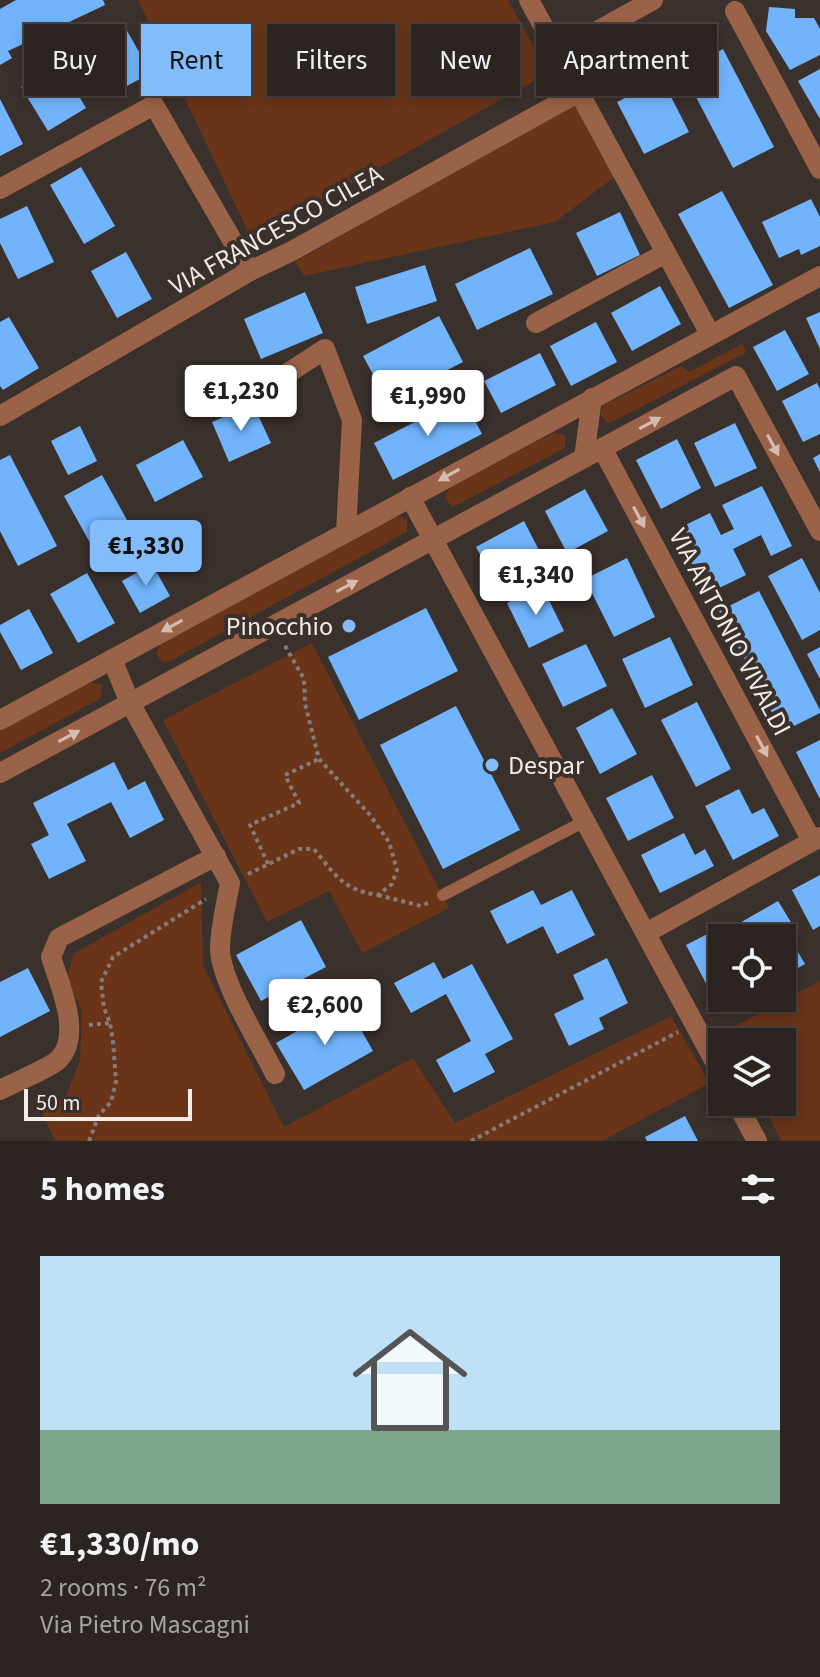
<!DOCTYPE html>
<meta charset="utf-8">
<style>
body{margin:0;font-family:"Source Sans 3",sans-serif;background:#342c2a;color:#f1f3f6;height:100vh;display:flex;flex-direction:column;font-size:30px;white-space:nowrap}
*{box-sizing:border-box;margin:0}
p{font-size:26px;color:#a6a4a5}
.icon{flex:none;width:44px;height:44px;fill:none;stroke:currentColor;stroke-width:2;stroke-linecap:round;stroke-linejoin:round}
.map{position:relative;height:1141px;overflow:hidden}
.sheet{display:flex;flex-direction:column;background:#2c2421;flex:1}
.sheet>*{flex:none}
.hud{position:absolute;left:24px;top:24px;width:772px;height:72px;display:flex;gap:16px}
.tools{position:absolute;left:708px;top:924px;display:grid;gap:16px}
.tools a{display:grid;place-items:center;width:88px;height:88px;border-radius:0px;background:#2c2421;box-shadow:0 4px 12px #0003,0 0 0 2px #48413f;font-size:40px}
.scale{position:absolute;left:24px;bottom:20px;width:168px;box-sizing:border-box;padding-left:8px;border:4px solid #f3edea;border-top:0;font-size:22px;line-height:28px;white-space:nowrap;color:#f3edea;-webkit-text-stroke:6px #3a302c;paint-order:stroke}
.price{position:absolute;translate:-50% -68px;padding:0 18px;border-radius:8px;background:#fff;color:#222;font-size:26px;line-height:52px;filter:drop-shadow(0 2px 4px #0008)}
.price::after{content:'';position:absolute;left:50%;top:48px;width:24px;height:18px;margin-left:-12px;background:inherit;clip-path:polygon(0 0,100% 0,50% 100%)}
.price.current{background:#83bcfa;color:#111}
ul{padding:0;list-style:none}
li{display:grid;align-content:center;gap:16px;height:424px;padding:0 40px}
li+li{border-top:2px solid #48413f}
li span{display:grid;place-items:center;height:248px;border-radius:0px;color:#555}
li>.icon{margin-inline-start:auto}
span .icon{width:144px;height:144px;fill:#fffc;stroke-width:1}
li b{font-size:34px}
h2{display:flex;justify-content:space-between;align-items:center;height:96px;padding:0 40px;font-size:34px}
.tag{padding:0 28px;border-radius:0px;background:#2c2421;box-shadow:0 4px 12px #0003,0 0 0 2px #48413f;font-size:28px;line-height:72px}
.tag.current{background:#83bcfa;color:#111}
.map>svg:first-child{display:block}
.green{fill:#693418}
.building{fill:#71b4fc}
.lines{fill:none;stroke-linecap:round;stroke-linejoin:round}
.path{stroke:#857c79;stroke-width:4;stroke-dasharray:4 4;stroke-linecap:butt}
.lane{stroke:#9a6247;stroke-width:12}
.street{stroke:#9a6247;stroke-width:20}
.oneway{fill:#d4bcb1}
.poi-dot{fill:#83bcfa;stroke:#3a302c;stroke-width:3}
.labels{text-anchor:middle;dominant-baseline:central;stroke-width:8;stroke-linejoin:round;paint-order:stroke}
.street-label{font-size:26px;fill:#f3edea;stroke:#3a302c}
.poi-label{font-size:26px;fill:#f3edea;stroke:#3a302c;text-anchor:end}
</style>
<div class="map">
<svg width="820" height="1141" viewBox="0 0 820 1141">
<rect width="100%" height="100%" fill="#3a302c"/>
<g class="green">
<polygon points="138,0 508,0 548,73 252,240"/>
<polygon points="576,103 616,176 555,222 304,276 295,262"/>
<polygon points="742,344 747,352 614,421 607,423 600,414 604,405 681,366 689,372"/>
<polygon points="553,433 565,435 565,448 459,504 452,507 445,498 449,488"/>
<polygon points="395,516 407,519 407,532 170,661 163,663 156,654 160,644"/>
<polygon points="312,643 449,908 362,953 329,891 267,922 163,720"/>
<polygon points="90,682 102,685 101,698 0,753 0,731"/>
<polygon points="201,882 203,965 284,1127 413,1058 455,1123 671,1016 710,1083 602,1141 55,1141 41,1111 66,1096 80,1060 82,1011 67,979 73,954"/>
<polygon points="820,981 820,1141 781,1141 762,1102 782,1102 782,1042 732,1042 726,1031"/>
</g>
<g class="building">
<polygon points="16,0 103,0 105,5 8,51 12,58 0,65 0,9"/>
<polygon points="769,7 795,9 795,18 814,18 820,29 820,55 790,70 766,31"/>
<polygon points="126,29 151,73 112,94 88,49"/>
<polygon points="723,49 774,147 733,168 682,70"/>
<polygon points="60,64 86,108 48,131 21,87"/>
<polygon points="820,69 820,119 798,81"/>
<polygon points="662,79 689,132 644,154 617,102"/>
<polygon points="0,99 23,144 0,156"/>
<polygon points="81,167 115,226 84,244 50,185"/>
<polygon points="722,191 773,285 729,308 678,214"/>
<polygon points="811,199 820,217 820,246 801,255 799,249 779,258 762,222"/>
<polygon points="27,206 54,262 18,279 0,243 0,219"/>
<polygon points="620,212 640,255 597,276 576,233"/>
<polygon points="530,248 553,294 477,330 455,284"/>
<polygon points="126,252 152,299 117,318 91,271"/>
<polygon points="425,265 437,301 367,324 355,287"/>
<polygon points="660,286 681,324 632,351 611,313"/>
<polygon points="305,292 323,333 261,359 244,319"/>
<polygon points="820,312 820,349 806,318"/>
<polygon points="439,316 463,362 408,390 403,382 392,387 386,375 376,380 363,356"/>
<polygon points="9,317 39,368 3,390 0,386 0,322"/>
<polygon points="596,322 617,362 571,386 550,346"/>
<polygon points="785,330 809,374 777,391 753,347"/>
<polygon points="540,353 556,385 501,413 484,381"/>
<polygon points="817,383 820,389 820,434 803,442 782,401"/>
<polygon points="463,397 482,434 393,480 374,443"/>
<polygon points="253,404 271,443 229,462 212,422"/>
<polygon points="735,423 757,468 715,487 694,443"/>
<polygon points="80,426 97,461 68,475 51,441"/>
<polygon points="677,439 701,488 661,509 636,460"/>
<polygon points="183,440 203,477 155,502 136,465"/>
<polygon points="820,454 820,472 813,458"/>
<polygon points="10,455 57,546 18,566 0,531 0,460"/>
<polygon points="102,475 132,529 94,550 64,496"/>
<polygon points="762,486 792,546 771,556 761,535 733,549 746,575 707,594 675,530 710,513 721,535 734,529 722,505"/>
<polygon points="585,489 608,531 567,553 545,511"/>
<polygon points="524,521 541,554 494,580 476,547"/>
<polygon points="627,558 655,617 614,637 585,579"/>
<polygon points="802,558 820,593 820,630 802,640 768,576"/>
<polygon points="152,564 170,596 140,613 122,581"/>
<polygon points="87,573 115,623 78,643 50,594"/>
<polygon points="542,586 564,631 529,648 507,603"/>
<polygon points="759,591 820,710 820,713 782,732 719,611"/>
<polygon points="426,608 458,671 359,720 328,657"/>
<polygon points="29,609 53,653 21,670 0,632 0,625"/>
<polygon points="670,637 693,685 645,708 622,659"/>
<polygon points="586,644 607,686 563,707 542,664"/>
<polygon points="820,647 820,679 807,654"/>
<polygon points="697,702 731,769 696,787 661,720"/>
<polygon points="456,706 520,830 443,869 380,745"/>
<polygon points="612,708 637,754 600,774 576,728"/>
<polygon points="820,740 820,799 796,752"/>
<polygon points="114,762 128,790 145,781 164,820 130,838 111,802 67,824 86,861 49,879 31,844 49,835 33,803"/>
<polygon points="652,775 674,818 628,841 606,798"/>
<polygon points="739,789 752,814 764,808 779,836 733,860 705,806"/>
<polygon points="684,833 695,855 705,849 714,866 660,893 641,855"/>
<polygon points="820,875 820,926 813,930 792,890"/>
<polygon points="533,890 541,905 572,890 595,935 557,954 543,926 507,944 490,911"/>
<polygon points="778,901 797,932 789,937 805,964 782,977 782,938 747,938 738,924"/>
<polygon points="301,920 326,967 261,1001 236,955"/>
<polygon points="721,927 727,938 722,938 722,993 713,997 686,945"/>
<polygon points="607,958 628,1003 599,1018 604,1029 569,1046 554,1014 584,999 573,975"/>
<polygon points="434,962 443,979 472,964 513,1039 485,1054 495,1072 454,1093 436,1060 471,1041 446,994 411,1013 394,983"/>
<polygon points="28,968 50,1011 0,1037 0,982"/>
<polygon points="346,1003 373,1051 304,1090 276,1043"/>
<polygon points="685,1116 698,1141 647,1141 645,1137"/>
</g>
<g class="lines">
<g class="path">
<polyline points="268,864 250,825 299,803 285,775 319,759"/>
<path d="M 248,874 L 299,849 L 314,849 C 335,875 343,890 378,895 L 392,884 L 397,870 L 389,842 L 370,815 L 319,759 L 305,704 L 304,679 L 284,644"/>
<polyline points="378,895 421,906 430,902"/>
<polyline points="89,1025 110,1023"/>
<polyline points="89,1141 99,1115 111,1102 116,1081 113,1041 110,1023 104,1008 101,982 113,957 206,899"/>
<polyline points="471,1141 678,1032"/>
</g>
<polyline class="lane" points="443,895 585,821"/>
<g class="street">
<polyline points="529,0 710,334"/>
<polyline points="735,11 820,169"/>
<polyline points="558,53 653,0"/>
<polyline points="0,189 154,105 250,271"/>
<polyline points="536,323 666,253"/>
<polyline points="288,373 325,349 352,420 346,532"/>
<polyline points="0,416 250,271 292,251 579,92"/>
<polyline points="602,448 812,841"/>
<polyline points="584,458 592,398"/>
<polyline points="410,497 722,1075"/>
<path d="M 112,659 L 130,703 L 230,883 C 226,905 220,928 220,950 C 222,984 259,1042 275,1074"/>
<polyline points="0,720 820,276"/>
<polyline points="0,773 736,376 820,531"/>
<polyline points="646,933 820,837"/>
<path d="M 0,1090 C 13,1083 53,1067 60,1058 C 82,1033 59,983 51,957 L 59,938 L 216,856"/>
<polyline points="736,1102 757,1141"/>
</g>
</g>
<defs><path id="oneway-solid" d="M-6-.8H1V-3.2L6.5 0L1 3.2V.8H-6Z" transform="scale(2)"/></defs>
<g class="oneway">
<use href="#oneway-solid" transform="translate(650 423) rotate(-28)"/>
<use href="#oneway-solid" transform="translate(773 445) rotate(62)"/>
<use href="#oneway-solid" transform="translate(449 475) rotate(151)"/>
<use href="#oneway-solid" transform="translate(639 517) rotate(62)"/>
<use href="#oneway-solid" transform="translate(347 586) rotate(-28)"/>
<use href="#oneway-solid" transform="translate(172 626) rotate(151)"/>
<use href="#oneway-solid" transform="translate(69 736) rotate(-28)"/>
<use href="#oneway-solid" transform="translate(762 746) rotate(62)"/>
</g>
<g class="poi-dot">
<circle cx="349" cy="626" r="8"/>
<circle cx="492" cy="765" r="8"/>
</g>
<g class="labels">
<g class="street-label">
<text transform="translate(276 230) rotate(-29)">VIA FRANCESCO CILEA</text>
<text transform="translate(730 632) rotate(62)">VIA ANTONIO VIVALDI</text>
</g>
<g class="poi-label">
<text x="333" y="626">Pinocchio</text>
<text x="508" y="765" text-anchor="start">Despar</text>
</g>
</g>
</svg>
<div class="tools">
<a><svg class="icon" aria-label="locate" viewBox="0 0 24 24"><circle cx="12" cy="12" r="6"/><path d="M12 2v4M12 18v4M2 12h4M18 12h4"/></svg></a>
<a><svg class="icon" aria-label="layers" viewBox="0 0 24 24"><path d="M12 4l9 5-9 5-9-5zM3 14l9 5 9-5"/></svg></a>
</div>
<div class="scale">50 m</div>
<b class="price" style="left:241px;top:433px">€1,230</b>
<b class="price" style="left:428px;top:438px">€1,990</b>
<b class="price current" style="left:146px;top:588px">€1,330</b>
<b class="price" style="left:536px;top:617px">€1,340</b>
<b class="price" style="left:325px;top:1047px">€2,600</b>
<div class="hud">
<a class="tag">Buy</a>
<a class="tag current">Rent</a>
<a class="tag">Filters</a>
<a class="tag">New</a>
<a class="tag">Apartment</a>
</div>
</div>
<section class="sheet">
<h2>5 homes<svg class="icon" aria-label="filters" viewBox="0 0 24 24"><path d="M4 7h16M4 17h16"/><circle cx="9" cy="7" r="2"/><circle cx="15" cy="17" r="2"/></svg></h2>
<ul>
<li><span style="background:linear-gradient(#bfe0f5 70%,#7fa58c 0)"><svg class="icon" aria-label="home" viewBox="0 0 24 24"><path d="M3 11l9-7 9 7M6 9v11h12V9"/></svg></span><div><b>€1,330/mo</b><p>2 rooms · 76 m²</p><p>Via Pietro Mascagni</p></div></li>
</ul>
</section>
